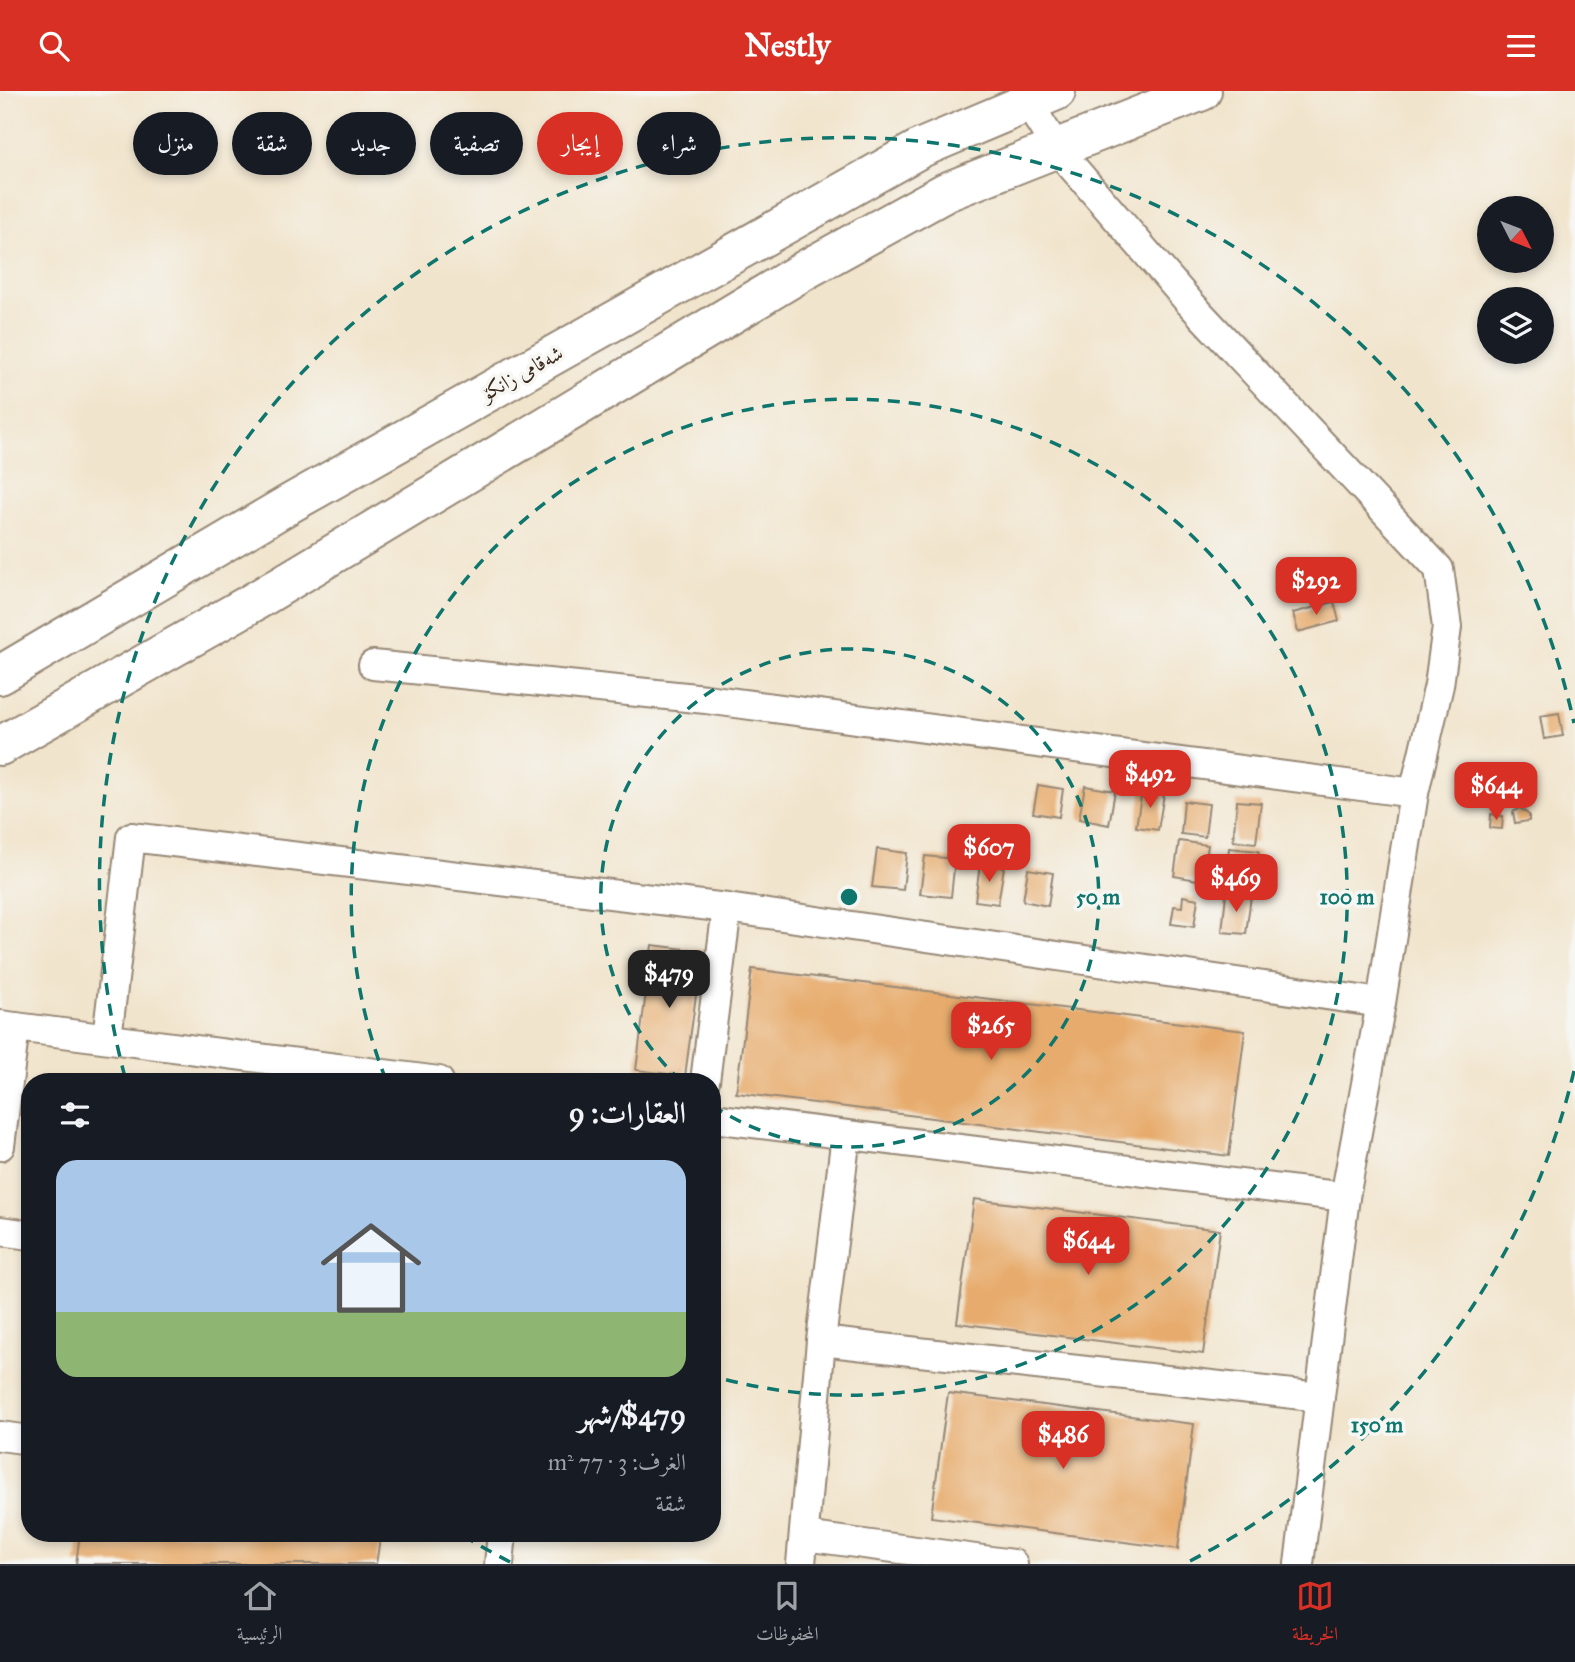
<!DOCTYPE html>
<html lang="ar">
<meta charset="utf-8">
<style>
body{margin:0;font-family:"IM FELL Great Primer",Amiri,serif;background:#242831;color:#f1f3f6;direction:rtl;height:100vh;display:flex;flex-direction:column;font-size:26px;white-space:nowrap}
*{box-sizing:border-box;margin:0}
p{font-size:23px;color:#9ea1a6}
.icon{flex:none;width:38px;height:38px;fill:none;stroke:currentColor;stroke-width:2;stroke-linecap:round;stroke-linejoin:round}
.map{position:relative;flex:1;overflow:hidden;direction:ltr}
.details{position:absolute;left:21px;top:982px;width:700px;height:469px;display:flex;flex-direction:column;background:#171b24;border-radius:28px;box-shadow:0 4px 10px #0003;direction:rtl}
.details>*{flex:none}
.top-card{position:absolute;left:21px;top:21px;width:700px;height:63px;direction:rtl;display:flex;gap:14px}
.needle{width:46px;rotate:132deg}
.controls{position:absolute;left:1477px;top:105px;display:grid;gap:14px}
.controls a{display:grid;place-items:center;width:77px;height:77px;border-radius:50%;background:#171b24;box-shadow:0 4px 10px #0003;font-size:35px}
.price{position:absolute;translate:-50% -60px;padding:0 16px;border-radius:14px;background:#d93025;color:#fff;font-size:23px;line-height:46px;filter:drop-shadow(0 2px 4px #0008)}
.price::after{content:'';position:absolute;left:50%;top:42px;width:21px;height:16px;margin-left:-10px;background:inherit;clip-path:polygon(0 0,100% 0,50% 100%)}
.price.current{background:#222;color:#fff}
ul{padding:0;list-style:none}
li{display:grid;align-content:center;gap:14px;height:371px;padding:0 35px}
li span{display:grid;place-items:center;height:217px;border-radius:21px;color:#555}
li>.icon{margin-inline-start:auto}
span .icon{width:126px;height:126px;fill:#fffc;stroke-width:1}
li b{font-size:30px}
h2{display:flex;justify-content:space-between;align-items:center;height:84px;padding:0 35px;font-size:30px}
.chip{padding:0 24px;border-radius:32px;background:#171b24;box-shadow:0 4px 10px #0003;font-size:24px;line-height:63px}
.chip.current{background:#d93025;color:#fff}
header{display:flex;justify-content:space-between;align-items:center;height:91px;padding:0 35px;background:#d93025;color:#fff;font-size:32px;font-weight:700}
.tab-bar{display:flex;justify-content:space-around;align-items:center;height:98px;border-top:2px solid #363941;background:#171b24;font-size:19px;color:#9ea1a6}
.tab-bar a{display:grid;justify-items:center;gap:4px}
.tab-bar .current{color:#d93025}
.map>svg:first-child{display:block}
.building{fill:#e7ac6d}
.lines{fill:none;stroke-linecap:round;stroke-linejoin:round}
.street-casing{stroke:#968775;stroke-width:32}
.secondary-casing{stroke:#968775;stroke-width:42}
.street{stroke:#fff;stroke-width:28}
.secondary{stroke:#fff;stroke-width:38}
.ring{fill:none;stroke:#0f766e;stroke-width:3.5;stroke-dasharray:12 9}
.labels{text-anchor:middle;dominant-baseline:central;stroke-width:7;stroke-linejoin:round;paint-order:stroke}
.street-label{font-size:21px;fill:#3b2a1e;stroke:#f6f6f2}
.centre{fill:#0f766e;stroke:#f6f6f2;stroke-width:3.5}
.ring-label{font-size:21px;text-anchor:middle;font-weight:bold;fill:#0f766e;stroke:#f6f6f2;stroke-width:7;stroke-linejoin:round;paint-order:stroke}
</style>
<header><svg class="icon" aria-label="menu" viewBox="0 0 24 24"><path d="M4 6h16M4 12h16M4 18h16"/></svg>Nestly<svg class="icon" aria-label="search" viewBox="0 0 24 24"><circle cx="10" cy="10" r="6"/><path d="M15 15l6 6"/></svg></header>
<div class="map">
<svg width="1575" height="1473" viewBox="0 0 1575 1473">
<rect width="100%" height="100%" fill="#f6f6f2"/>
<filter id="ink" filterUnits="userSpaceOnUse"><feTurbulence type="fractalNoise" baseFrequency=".0143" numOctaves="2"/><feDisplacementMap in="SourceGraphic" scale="14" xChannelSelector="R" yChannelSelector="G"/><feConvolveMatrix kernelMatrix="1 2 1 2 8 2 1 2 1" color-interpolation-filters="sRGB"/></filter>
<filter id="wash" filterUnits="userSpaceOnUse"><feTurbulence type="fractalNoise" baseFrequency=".00686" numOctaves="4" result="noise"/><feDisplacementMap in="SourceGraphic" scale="28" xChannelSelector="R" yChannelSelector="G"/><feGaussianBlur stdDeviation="1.57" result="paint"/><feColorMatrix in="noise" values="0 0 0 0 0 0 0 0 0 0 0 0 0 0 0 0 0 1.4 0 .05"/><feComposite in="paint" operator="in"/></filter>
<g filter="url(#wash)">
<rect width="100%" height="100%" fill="#f1e4cc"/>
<g id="blocks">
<g class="building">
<polygon points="1334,511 1339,530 1298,541 1293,522"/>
<polygon points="1559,622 1563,645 1544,648 1540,625"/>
<polygon points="1038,694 1063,698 1059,726 1033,722"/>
<polygon points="1085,695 1115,700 1109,734 1079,728"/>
<polygon points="1142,699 1164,703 1158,739 1136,736"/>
<polygon points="1184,710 1209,713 1205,746 1181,743"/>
<polygon points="1237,710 1261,712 1256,752 1233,750"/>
<polygon points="1520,717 1529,724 1529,730 1515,732 1513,721"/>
<polygon points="1491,723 1503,725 1502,738 1490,737"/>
<polygon points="1179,750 1208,754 1203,790 1174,785"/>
<polygon points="1229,757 1259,760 1255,795 1225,792"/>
<polygon points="877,758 907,762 903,799 872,796"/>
<polygon points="925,765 955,768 951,806 920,803"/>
<polygon points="980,773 1004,776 998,813 975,810"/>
<polygon points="1028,778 1053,782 1048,815 1023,810"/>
<polygon points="1226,803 1251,805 1246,843 1222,841"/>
<polygon points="1183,805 1198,808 1194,836 1171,833 1174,815 1182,816"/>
<polygon points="652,854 702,860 685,985 636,979"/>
<polygon points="752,878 1245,940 1229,1065 736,1002"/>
<polygon points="974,1108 1220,1139 1203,1263 957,1232"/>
<polygon points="948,1302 1194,1333 1178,1458 931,1426"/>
<polygon points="80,1442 381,1442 376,1473 76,1473"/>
</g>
</g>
</g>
<g filter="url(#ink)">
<use href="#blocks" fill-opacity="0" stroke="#968775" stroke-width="2"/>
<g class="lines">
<g class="street-casing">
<g id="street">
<polyline points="1028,12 1057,58 1190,212 1439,478 1447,536 1439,594 1414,702 1381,912 1345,1106 1299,1473"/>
<polyline points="373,574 706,608 1414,702"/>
<polyline points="0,934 439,990"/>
<polyline points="107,947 131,746 727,817 1381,912"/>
<polyline points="705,990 727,817"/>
<polyline points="712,1027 1345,1106"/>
<polyline points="0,1055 15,936"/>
<polyline points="0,1140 30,1144"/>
<polyline points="821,1250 1320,1306"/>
<polyline points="0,1345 30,1349"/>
<polyline points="804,1445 1013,1473"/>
<polyline points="499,1473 502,1442"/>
<polyline points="801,1473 821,1250 846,1044"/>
</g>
</g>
<g class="secondary-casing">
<g id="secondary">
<polyline points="0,584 291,412 921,57 1056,0"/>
<polyline points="0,655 257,509 805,179 946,101 1202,0"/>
</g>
</g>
<use href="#street" class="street"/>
<use href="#secondary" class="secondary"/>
</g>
</g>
<g class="ring">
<path d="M681 990A249 249 0 1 1 713 1015"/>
<path d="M386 989A498 498 0 1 1 716 1286"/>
<path d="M1574 980A746 746 0 0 1 1188 1471M510 1471A746 746 0 0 1 459 1442M125 986A746 746 0 1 1 1574 632"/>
</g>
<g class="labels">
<g class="street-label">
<text transform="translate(522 282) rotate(-29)">شەقامی زانکۆ</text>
</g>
</g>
<circle cx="849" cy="806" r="10" class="centre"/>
<g class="ring-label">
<text x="1098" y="813">50 m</text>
<text x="1347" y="813">100 m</text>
<text x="1377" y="1341">150 m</text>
</g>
</svg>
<div class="controls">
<a><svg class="needle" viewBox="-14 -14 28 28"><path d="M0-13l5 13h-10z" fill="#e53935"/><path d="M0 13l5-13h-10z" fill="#9ea1a6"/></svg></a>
<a><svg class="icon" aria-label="layers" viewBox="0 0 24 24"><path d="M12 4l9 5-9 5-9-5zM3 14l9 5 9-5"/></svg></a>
</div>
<b class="price" style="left:1316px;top:526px">$292</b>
<b class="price" style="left:1150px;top:719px">$492</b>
<b class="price" style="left:1496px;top:731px">$644</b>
<b class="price" style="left:989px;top:793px">$607</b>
<b class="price" style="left:1236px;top:823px">$469</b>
<b class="price current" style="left:669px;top:919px">$479</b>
<b class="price" style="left:991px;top:971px">$265</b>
<b class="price" style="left:1088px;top:1186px">$644</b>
<b class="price" style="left:1063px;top:1380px">$486</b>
<div class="top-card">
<a class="chip">شراء</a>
<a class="chip current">إيجار</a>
<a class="chip">تصفية</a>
<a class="chip">جديد</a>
<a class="chip">شقة</a>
<a class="chip">منزل</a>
</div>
<section class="details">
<h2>العقارات: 9<svg class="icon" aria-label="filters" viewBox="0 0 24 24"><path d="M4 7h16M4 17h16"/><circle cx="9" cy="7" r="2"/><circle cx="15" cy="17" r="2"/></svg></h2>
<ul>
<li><span style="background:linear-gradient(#a9c7e8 70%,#8fb573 0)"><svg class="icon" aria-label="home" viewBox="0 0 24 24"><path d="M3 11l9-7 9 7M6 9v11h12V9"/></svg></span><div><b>$479/شهر</b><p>الغرف: 3 · 77 m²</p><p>شقة</p></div></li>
</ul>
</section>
</div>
<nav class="tab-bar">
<a class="current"><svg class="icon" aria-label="map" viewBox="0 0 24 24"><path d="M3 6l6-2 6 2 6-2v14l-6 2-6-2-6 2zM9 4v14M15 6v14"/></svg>الخريطة</a>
<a><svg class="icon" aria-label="saved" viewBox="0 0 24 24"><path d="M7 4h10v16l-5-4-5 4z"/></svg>المحفوظات</a>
<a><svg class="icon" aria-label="home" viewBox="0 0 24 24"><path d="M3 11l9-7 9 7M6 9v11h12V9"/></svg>الرئيسية</a>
</nav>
